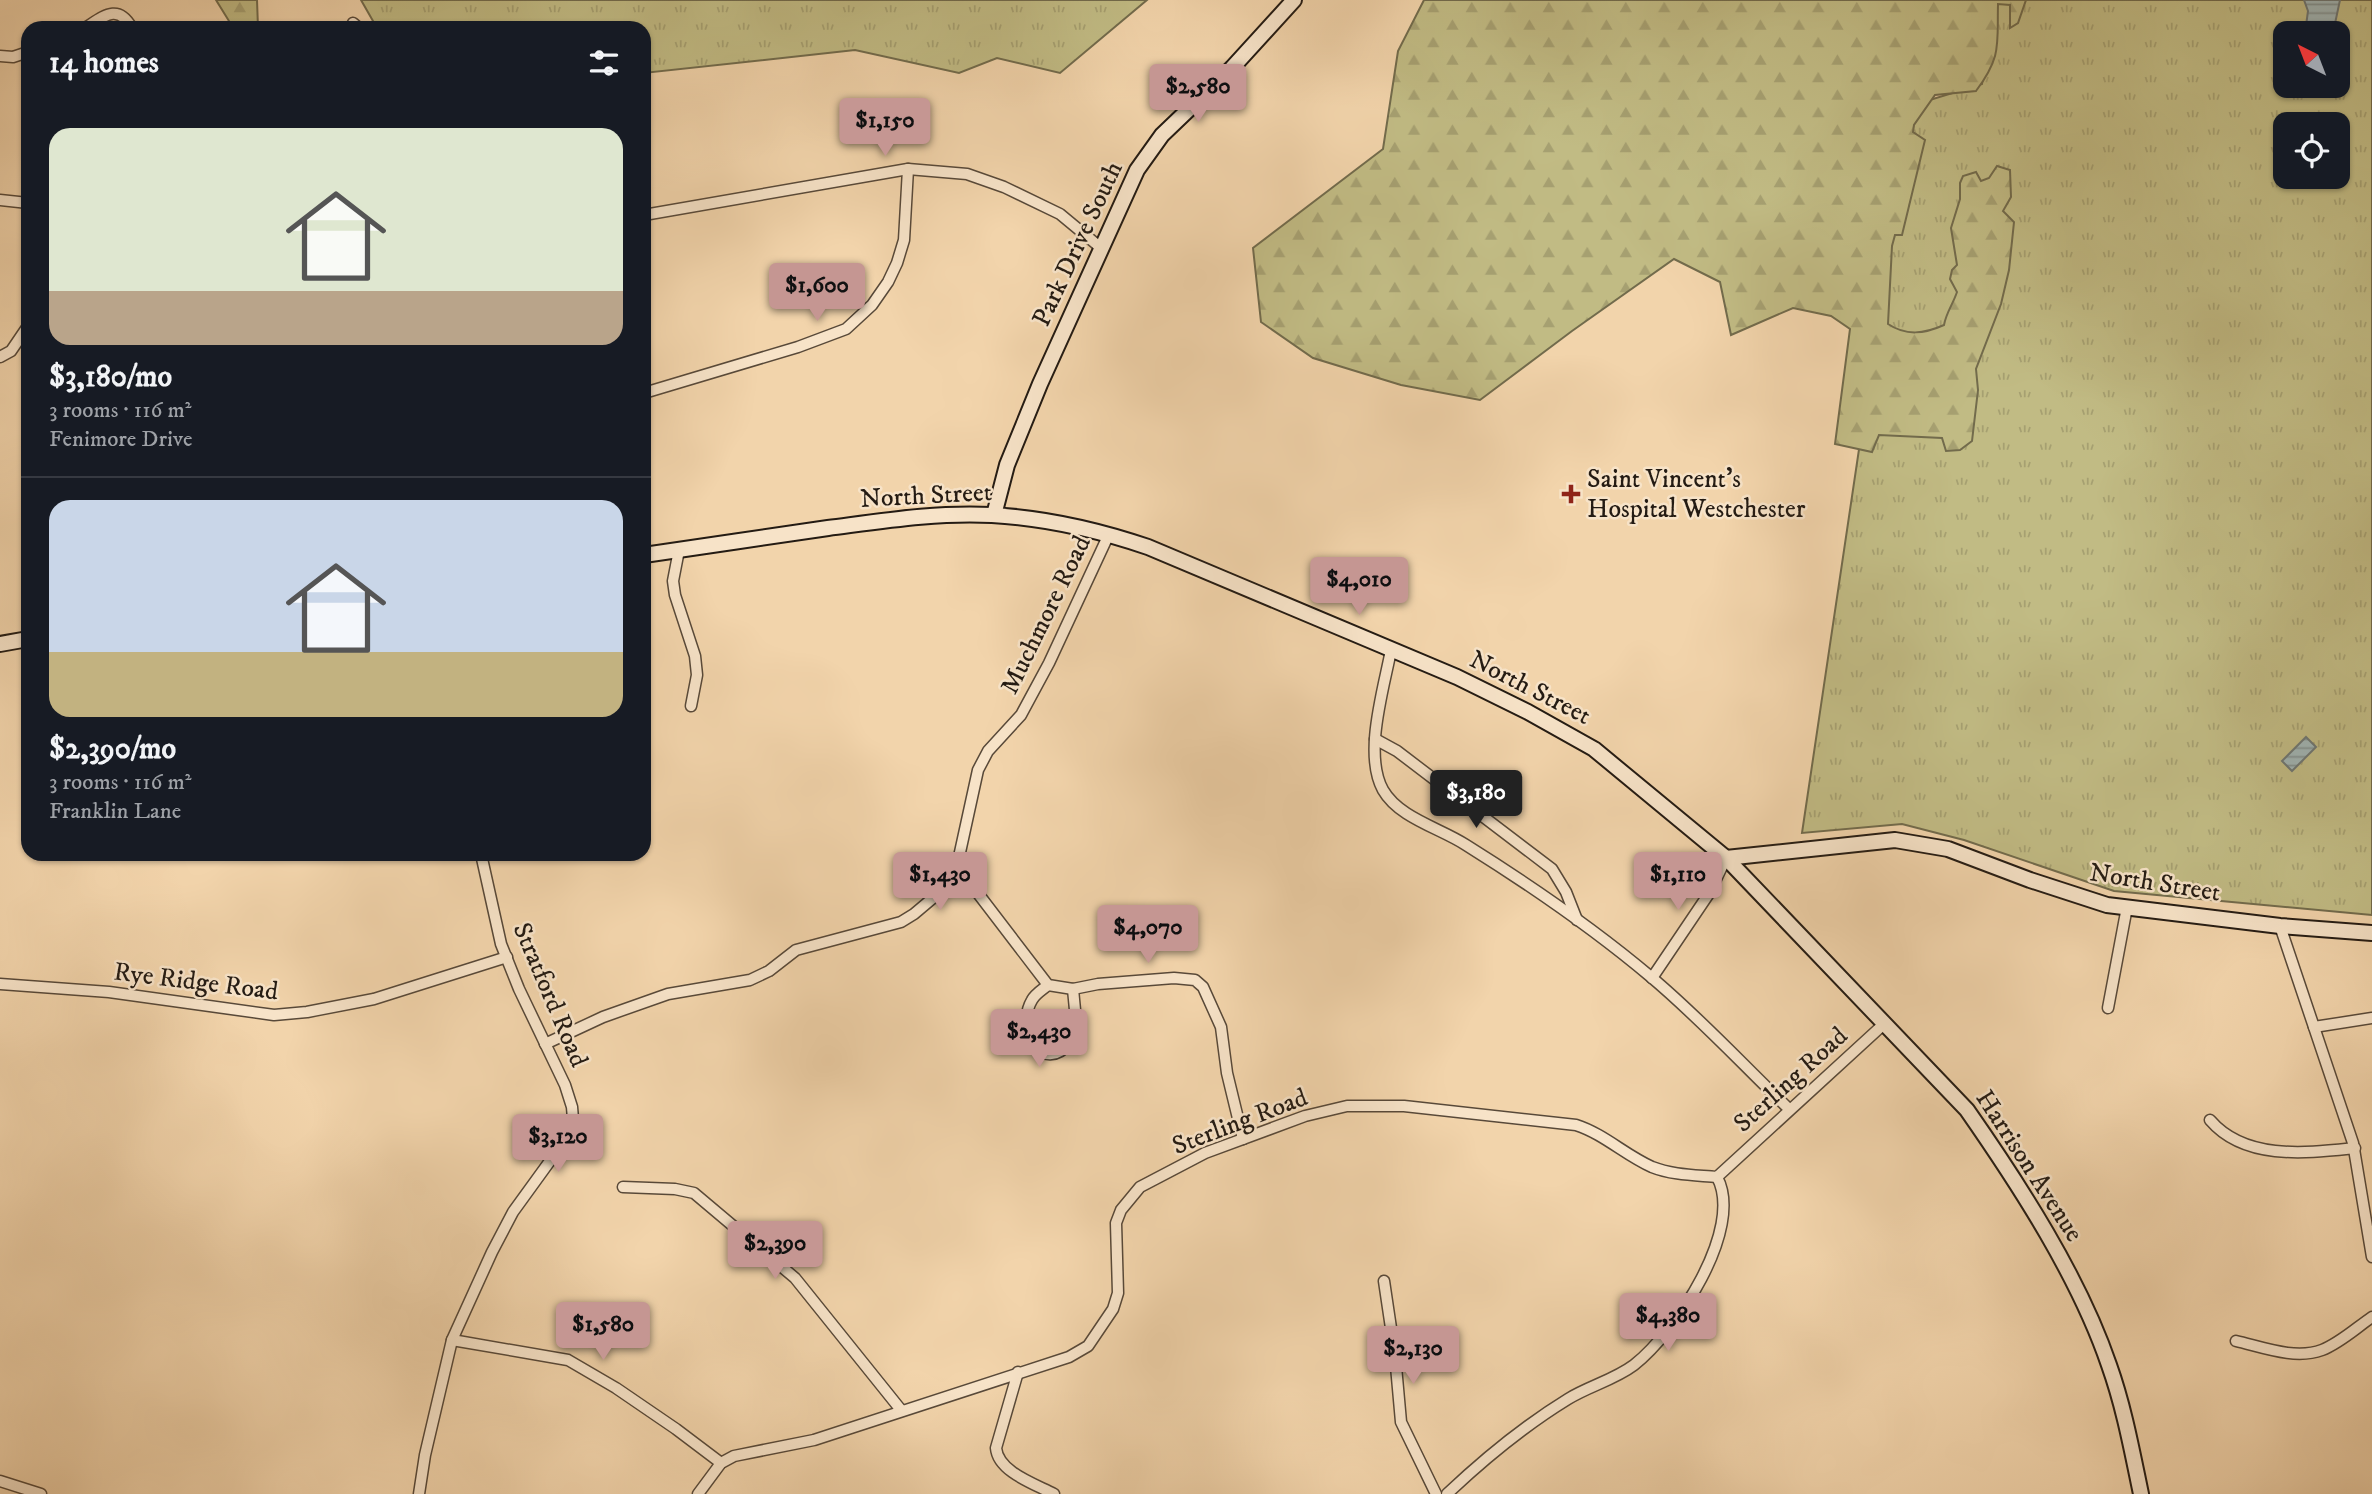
<!DOCTYPE html>
<meta charset="utf-8">
<style>
body{margin:0;font-family:"IM FELL DW Pica",serif;background:#20242c;color:#f1f3f6;height:100vh;display:flex;flex-direction:column;font-size:26px;white-space:nowrap}
*{box-sizing:border-box;margin:0}
p{font-size:23px;color:#9ea1a6}
.icon{flex:none;width:38px;height:38px;fill:none;stroke:currentColor;stroke-width:2;stroke-linecap:round;stroke-linejoin:round}
.map{position:relative;flex:1;overflow:hidden}
.side{position:absolute;left:21px;top:21px;width:630px;height:840px;display:flex;flex-direction:column;background:#171b24;border-radius:21px;box-shadow:0 2px 5px #0004}
.side>*{flex:none}
.needle{width:46px;rotate:318deg}
.fabs{position:absolute;left:2273px;top:21px;display:grid;gap:14px}
.fabs a{display:grid;place-items:center;width:77px;height:77px;border-radius:14px;background:#171b24;box-shadow:0 2px 5px #0004;font-size:35px}
.price{position:absolute;translate:-50% -60px;padding:0 16px;border-radius:7px;background:#c59692;color:#111;font-size:23px;line-height:46px;filter:drop-shadow(0 2px 4px #0008)}
.price::after{content:'';position:absolute;left:50%;top:42px;width:21px;height:16px;margin-left:-10px;background:inherit;clip-path:polygon(0 0,100% 0,50% 100%)}
.price.active{background:#222;color:#fff}
ul{padding:0;list-style:none}
li{display:grid;align-content:center;gap:14px;height:371px;padding:0 28px}
li+li{border-top:2px solid #363941}
li span{display:grid;place-items:center;height:217px;border-radius:21px;color:#555}
li>.icon{margin-inline-start:auto}
span .icon{width:126px;height:126px;fill:#fffc;stroke-width:1}
li b{font-size:30px}
h2{display:flex;justify-content:space-between;align-items:center;height:84px;padding:0 28px;font-size:30px}
.map>svg:first-child{display:block}
.grass{fill:url(#grass-tufts);stroke:#726b4c;stroke-width:2;fill-rule:evenodd}
.forest{fill:url(#forest-firs);stroke:#726b4c;stroke-width:2}
.water{fill:url(#water-rules);stroke:#6e7774;stroke-width:2}
.lines{fill:none;stroke-linecap:round;stroke-linejoin:round}
.street-casing{stroke:#584939;stroke-width:13}
.secondary-casing{stroke:#241b13;stroke-width:18}
.street{stroke:#f7e3c8;stroke-width:10}
.secondary{stroke:#f7e3c8;stroke-width:14}
.poi-dot{fill:#8f2418;stroke:#f7e3c8;stroke-width:2.5}
.labels{text-anchor:middle;dominant-baseline:central;stroke-width:5;stroke-linejoin:round;paint-order:stroke}
.street-label{font-size:26px;fill:#241b13;stroke:#f7e3c8}
.poi-label{font-size:26px;fill:#241b13;stroke:#f7e3c8;text-anchor:start}
</style>
<div class="map">
<svg width="2372" height="1494" viewBox="0 0 2372 1494">
<defs>
<pattern id="grass-tufts" width="24" height="20" patternUnits="userSpaceOnUse" patternTransform="scale(1.75)"><rect width="24" height="20" fill="#c1bb84"/><path d="M3 7l-1-3M5 7V3M7 7l1-3M15 17l-1-3M17 17v-4M19 17l1-3" fill="none" stroke="#a6a071"/></pattern>
<pattern id="forest-firs" width="22" height="20" patternUnits="userSpaceOnUse" patternTransform="scale(1.75)"><rect width="22" height="20" fill="#c1bb84"/><path d="M5 1l3.5 6h-7zM16 11l3.5 6h-7z" fill="#a6a071"/></pattern>
<pattern id="water-rules" width="6" height="5" patternUnits="userSpaceOnUse" patternTransform="scale(1.75)"><rect width="6" height="5" fill="#a0b5b5"/><path d="M0 2.5h6" fill="none" stroke="#829292"/></pattern>
</defs>
<rect width="100%" height="100%" fill="#f2d4ab"/>
<filter id="stains"><feTurbulence type="fractalNoise" baseFrequency=".00286" numOctaves="4"/><feColorMatrix values="0 0 0 0 .2 0 0 0 0 .09 0 0 0 0 .02 0 0 0 .5 -.17"/></filter>
<radialGradient id="worn" r=".72"><stop offset=".6" stop-color="#630" stop-opacity="0"/><stop offset="1" stop-color="#630" stop-opacity=".3"/></radialGradient>
<g class="grass">
<polygon points="361,0 1147,0 1060,73 997,58 959,73 855,50 644,73 644,28 377,28"/>
<path d="M 1993,0 L 2372,0 L 2372,915 L 2114,891 L 1964,840 L 1902,824 L 1802,833 L 1910,106 L 1982,84 ZM 2286,33 L 2338,33 L 2338,86 L 2286,86 ZM 2286,124 L 2338,124 L 2338,177 L 2286,177 Z"/>
</g>
<g class="forest">
<polygon points="216,0 257,0 258,28 226,28 229,21"/>
<path d="M 1424,0 L 2026,0 L 2018,23 L 2010,28 L 2010,5 L 1998,4 C 1997,45 2002,56 1976,91 L 1935,95 L 1914,125 L 1913,132 L 1925,140 L 1902,235 L 1895,235 L 1892,246 L 1888,324 C 1906,336 1924,334 1944,325 C 1946,313 1953,304 1957,292 L 1950,279 L 1952,270 L 1957,265 L 1951,228 L 1960,199 L 1960,183 L 1963,176 L 1976,172 L 1981,181 L 1989,178 L 1997,166 L 2010,170 L 2011,197 L 2003,211 L 2014,222 L 2009,270 L 2001,304 L 1976,369 L 1978,390 L 1972,441 L 1960,450 L 1946,451 L 1942,438 L 1879,435 L 1872,452 L 1835,444 L 1850,329 L 1831,316 L 1793,308 L 1731,335 L 1720,282 L 1674,259 L 1572,331 L 1480,400 L 1401,385 L 1313,358 L 1261,322 L 1253,248 L 1383,149 L 1398,51 Z"/>
</g>
<g class="water">
<polygon points="2304,0 2340,0 2333,33 2305,33 2308,11"/>
<polygon points="2306,737 2316,747 2292,771 2282,761"/>
</g>
<g class="lines">
<g class="street-casing">
<g id="street">
<polyline points="353,23 359,28"/>
<path d="M 85,28 C 104,16 118,3 132,28"/>
<polyline points="0,56 13,57 28,52"/>
<polyline points="0,200 28,203"/>
<polyline points="644,215 908,169 967,174 1004,187 1060,214 1101,248"/>
<polyline points="0,357 11,351 28,326"/>
<polyline points="644,393 798,347 846,329 872,305 888,282 897,263 904,240 908,169"/>
<polyline points="679,550 673,581 675,595 695,656 697,675 691,706"/>
<path d="M 1391,650 C 1384,688 1363,754 1383,790 C 1399,818 1440,828 1466,845 C 1530,885 1594,929 1651,977 C 1700,1018 1743,1065 1789,1109"/>
<polyline points="1375,739 1397,751 1552,869 1566,892 1577,920"/>
<polyline points="957,866 1048,985 1073,989 1098,984 1174,978 1195,980 1203,987 1221,1027 1227,1073 1243,1139"/>
<polyline points="2280,926 2353,1143 2372,1257"/>
<polyline points="1652,978 1710,892 1726,858"/>
<polyline points="0,984 109,992 274,1015 307,1012 374,999 507,957"/>
<path d="M 1048,985 C 1042,990 1035,994 1032,1000 C 1015,1029 1041,1078 1072,1041 L 1075,1010 L 1073,989"/>
<polyline points="2108,1008 2127,907"/>
<polyline points="2314,1027 2372,1018"/>
<polyline points="545,1044 603,1017 668,994 750,980 769,971 796,950 901,922 914,914 946,887 957,866 978,770 988,751 1021,715 1049,663 1109,534"/>
<path d="M 2210,1120 C 2245,1161 2307,1153 2355,1148"/>
<polyline points="623,1187 675,1189 694,1193 795,1278 901,1410"/>
<polyline points="1384,1281 1395,1355 1401,1422 1436,1494"/>
<polyline points="452,1340 568,1360 616,1388 676,1429 721,1463"/>
<path d="M 2236,1341 C 2262,1347 2295,1360 2322,1350 C 2340,1343 2356,1328 2372,1317"/>
<path d="M 1018,1372 L 996,1448 C 998,1472 1035,1484 1054,1494"/>
<polyline points="0,1481 41,1494"/>
<polyline points="419,1494 425,1455 452,1340 492,1252 513,1212 563,1143 573,1119 572,1107 565,1085 519,989 501,944 481,854"/>
<path d="M 698,1494 L 721,1463 L 734,1456 L 814,1440 L 1069,1357 L 1088,1346 L 1113,1309 L 1118,1293 L 1116,1223 L 1121,1210 L 1140,1187 L 1205,1153 L 1305,1116 L 1347,1106 L 1404,1106 L 1576,1125 C 1604,1134 1625,1155 1652,1167 C 1672,1175 1696,1175 1717,1177 L 1885,1023"/>
<path d="M 1447,1494 C 1484,1459 1524,1426 1568,1399 C 1589,1386 1614,1380 1634,1365 C 1675,1333 1745,1229 1717,1177"/>
</g>
</g>
<g class="secondary-casing">
<g id="secondary">
<polyline points="994,515 1007,465 1040,384 1137,170 1162,135 1232,68 1294,0"/>
<path d="M 644,555 C 705,546 767,537 828,528 C 882,521 937,512 992,515 C 1045,518 1098,530 1148,547 L 1457,677 L 1528,712 L 1594,749 L 1726,858 L 1967,1110 C 2020,1186 2079,1277 2109,1365 C 2124,1407 2132,1451 2141,1494"/>
<polyline points="0,644 28,639"/>
<polyline points="1726,858 1895,840 1948,849 2030,880 2107,905 2280,926 2372,933"/>
</g>
</g>
<use href="#street" class="street"/>
<use href="#secondary" class="secondary"/>
</g>
<path class="poi-dot" d="M1567.5 483.5h7v7h7v7h-7v7h-7v-7h-7v-7h7z"/>
<g class="labels">
<g class="street-label">
<text transform="translate(1078 244) rotate(-65)">Park Drive South</text>
<text transform="translate(926 496) rotate(-3)">North Street</text>
<text transform="translate(1046 615) rotate(-64)">Muchmore Road</text>
<text transform="translate(1530 688) rotate(27)">North Street</text>
<text transform="translate(2155 883) rotate(9)">North Street</text>
<text transform="translate(196 982) rotate(7)">Rye Ridge Road</text>
<text transform="translate(550 995) rotate(67)">Stratford Road</text>
<text transform="translate(1791 1080) rotate(-42)">Sterling Road</text>
<text transform="translate(1240 1122) rotate(-21)">Sterling Road</text>
<text transform="translate(2029 1166) rotate(57)">Harrison Avenue</text>
</g>
<g class="poi-label">
<text x="1587" y="479">Saint Vincent's<tspan x="1587" dy="30">Hospital Westchester</tspan></text>
</g>
</g>
<rect width="100%" height="100%" filter="url(#stains)"/>
<rect width="100%" height="100%" fill="url(#worn)"/>
</svg>
<div class="fabs">
<a><svg class="needle" viewBox="-14 -14 28 28"><path d="M0-13l5 13h-10z" fill="#e53935"/><path d="M0 13l5-13h-10z" fill="#9ea1a6"/></svg></a>
<a><svg class="icon" aria-label="locate" viewBox="0 0 24 24"><circle cx="12" cy="12" r="6"/><path d="M12 2v4M12 18v4M2 12h4M18 12h4"/></svg></a>
</div>
<b class="price" style="left:1198px;top:124px">$2,580</b>
<b class="price" style="left:885px;top:158px">$1,150</b>
<b class="price" style="left:817px;top:323px">$1,600</b>
<b class="price" style="left:1359px;top:617px">$4,010</b>
<b class="price active" style="left:1476px;top:830px">$3,180</b>
<b class="price" style="left:940px;top:912px">$1,430</b>
<b class="price" style="left:1678px;top:912px">$1,110</b>
<b class="price" style="left:1148px;top:965px">$4,070</b>
<b class="price" style="left:1039px;top:1069px">$2,430</b>
<b class="price" style="left:558px;top:1174px">$3,120</b>
<b class="price" style="left:775px;top:1281px">$2,390</b>
<b class="price" style="left:1668px;top:1353px">$4,380</b>
<b class="price" style="left:603px;top:1362px">$1,580</b>
<b class="price" style="left:1413px;top:1386px">$2,130</b>
<section class="side">
<h2>14 homes<svg class="icon" aria-label="filters" viewBox="0 0 24 24"><path d="M4 7h16M4 17h16"/><circle cx="9" cy="7" r="2"/><circle cx="15" cy="17" r="2"/></svg></h2>
<ul>
<li><span style="background:linear-gradient(#dfe7d0 75%,#b9a48a 0)"><svg class="icon" aria-label="home" viewBox="0 0 24 24"><path d="M3 11l9-7 9 7M6 9v11h12V9"/></svg></span><div><b>$3,180/mo</b><p>3 rooms · 116 m²</p><p>Fenimore Drive</p></div></li>
<li><span style="background:linear-gradient(#c9d6e8 70%,#c2b280 0)"><svg class="icon" aria-label="home" viewBox="0 0 24 24"><path d="M3 11l9-7 9 7M6 9v11h12V9"/></svg></span><div><b>$2,390/mo</b><p>3 rooms · 116 m²</p><p>Franklin Lane</p></div></li>
</ul>
</section>
</div>
